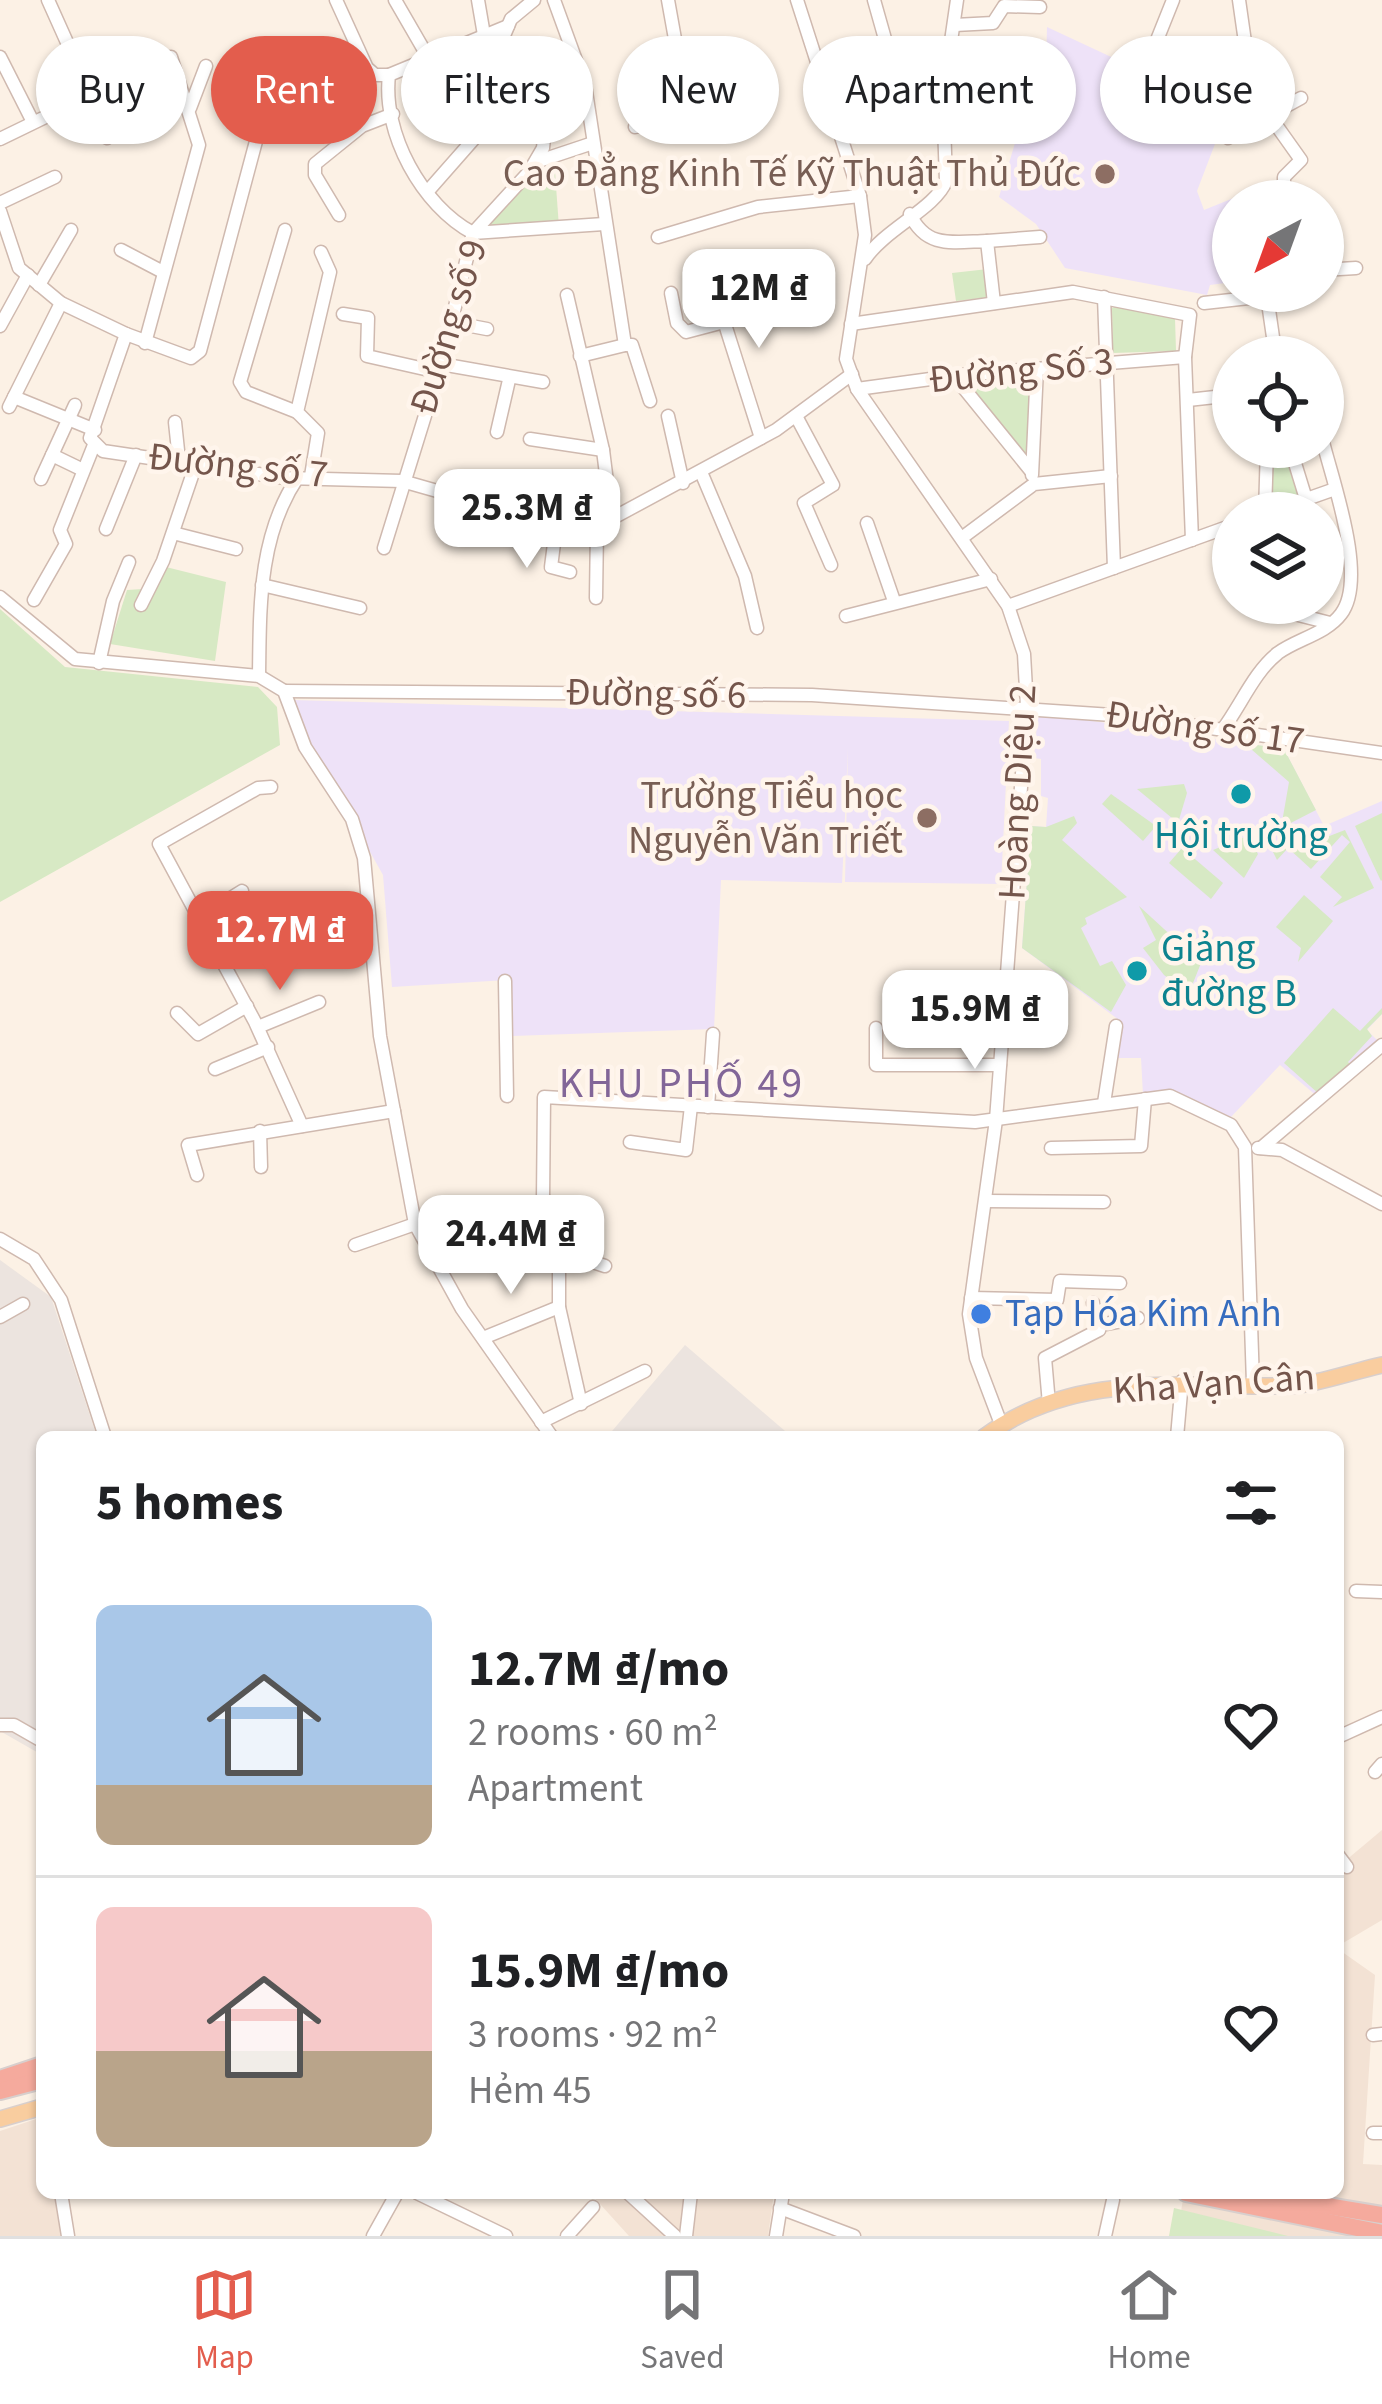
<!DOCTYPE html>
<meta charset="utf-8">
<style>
body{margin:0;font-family:"Source Sans 3",sans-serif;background:#f6f6f6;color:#202124;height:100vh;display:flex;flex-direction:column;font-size:45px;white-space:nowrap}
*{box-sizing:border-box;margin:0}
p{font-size:39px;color:#757577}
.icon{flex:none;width:66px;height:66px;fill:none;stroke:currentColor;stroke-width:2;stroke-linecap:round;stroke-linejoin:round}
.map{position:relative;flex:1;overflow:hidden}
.panel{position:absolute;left:36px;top:1431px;width:1308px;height:768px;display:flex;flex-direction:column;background:#fff;border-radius:18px;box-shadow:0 3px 9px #0004}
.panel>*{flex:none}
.banner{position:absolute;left:36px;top:36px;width:1311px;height:108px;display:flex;gap:24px}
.needle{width:78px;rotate:221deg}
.controls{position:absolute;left:1212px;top:180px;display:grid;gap:24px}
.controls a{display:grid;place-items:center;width:132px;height:132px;border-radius:50%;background:#fff;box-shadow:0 3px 9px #0004;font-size:60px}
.price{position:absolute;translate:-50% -102px;padding:0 27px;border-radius:24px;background:#fff;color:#222;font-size:39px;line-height:78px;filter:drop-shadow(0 3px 6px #0008)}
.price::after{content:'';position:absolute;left:50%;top:72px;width:36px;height:27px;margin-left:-18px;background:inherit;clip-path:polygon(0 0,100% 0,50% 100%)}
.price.on{background:#e35d4d;color:#fff}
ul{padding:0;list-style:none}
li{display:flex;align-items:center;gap:36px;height:300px;padding:0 60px}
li+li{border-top:3px solid #e0e0e0}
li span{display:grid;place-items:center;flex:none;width:336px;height:240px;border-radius:18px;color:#555}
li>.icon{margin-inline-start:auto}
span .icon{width:144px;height:144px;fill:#fffc;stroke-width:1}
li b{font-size:51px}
h2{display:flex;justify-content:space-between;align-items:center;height:144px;padding:0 60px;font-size:51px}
.pill{padding:0 42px;border-radius:54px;background:#fff;box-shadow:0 3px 9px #0004;font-size:42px;line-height:108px}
.pill.on{background:#e35d4d;color:#fff}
.tab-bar{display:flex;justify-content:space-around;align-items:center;height:168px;border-top:3px solid #e0e0e0;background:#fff;font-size:33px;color:#757577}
.tab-bar a{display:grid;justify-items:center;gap:6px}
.tab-bar .on{color:#e35d4d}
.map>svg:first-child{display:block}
.residential{fill:#f3e2d4}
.industrial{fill:#ece4df}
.education{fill:#eee2f8}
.green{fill:#d7e9c4}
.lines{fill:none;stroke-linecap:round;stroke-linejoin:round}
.minor-casing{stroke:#cfb9af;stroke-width:15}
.major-casing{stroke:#d8cfcd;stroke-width:18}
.highway-casing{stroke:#d8cfcd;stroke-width:20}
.minor{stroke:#fff;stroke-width:12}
.major{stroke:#f9cd9f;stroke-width:15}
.highway{stroke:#f5aa9d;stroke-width:16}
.education-dot{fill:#8d6e63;stroke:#fff5ec;stroke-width:4.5}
.culture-dot{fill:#0f9aa8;stroke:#fff5ec;stroke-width:4.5}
.shop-dot{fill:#3f7fe0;stroke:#fff5ec;stroke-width:4.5}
.labels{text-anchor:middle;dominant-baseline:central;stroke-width:9;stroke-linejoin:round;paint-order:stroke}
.education-label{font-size:39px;fill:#785e54;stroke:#fff5ec;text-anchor:end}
.street-label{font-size:39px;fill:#74554b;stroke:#fff5ec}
.culture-label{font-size:39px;fill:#0d838f;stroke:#fff5ec}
.shop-label{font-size:39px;fill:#366cbe;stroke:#fff5ec;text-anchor:start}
.neighbourhood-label{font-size:42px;letter-spacing:3px;fill:#826698;stroke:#fff5ec}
</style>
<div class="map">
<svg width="1382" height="2236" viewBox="0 0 1382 2236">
<rect width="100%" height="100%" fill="#fcf1e5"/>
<g class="residential">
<polygon points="1382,1830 1382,1920 1338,1946 1338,1867"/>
<polygon points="1338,1949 1375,1975 1363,2164 1382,2165 1382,2236 1177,2236 1184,2193 1338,2193"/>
<polygon points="36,2119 42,2137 42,2193 58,2193 65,2236 0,2236 0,2131"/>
<polygon points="590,2193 774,2193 768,2236 629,2236"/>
</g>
<g class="industrial">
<polygon points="0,1260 51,1297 97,1437 42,1437 42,1755 0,1731"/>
<polygon points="685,1345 792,1437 607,1437"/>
</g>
<g class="education">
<polygon points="1047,27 1137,69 1133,78 1231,102 1197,191 1204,210 1241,195 1241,201 1233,201 1233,282 1210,285 1207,295 1065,268 1036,224 999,197 1038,65 1046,66"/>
<polygon points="293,700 1009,721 1001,884 845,882 848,748 842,883 721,880 714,1029 512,1036 507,980 392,987 383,875 305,736"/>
<polygon points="1038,713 1284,749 1324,826 1382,801 1382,1014 1367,1030 1381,1044 1318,1097 1280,1065 1231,1117 1166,1094 1143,1095 1141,1058 1113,1058 1119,1020 1022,948 1031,826 1046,827 1048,798 1041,796 1041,759 1034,758"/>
</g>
<g class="green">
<polygon points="554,159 559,227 490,234 485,226"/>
<polygon points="988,269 990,297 956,301 952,273"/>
<polygon points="1120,305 1175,318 1176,351 1113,353 1112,308"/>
<polygon points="1034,378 1031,471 969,382"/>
<polygon points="1270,447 1287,447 1300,497 1270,509"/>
<polygon points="158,565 226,582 215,661 110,644 127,590 143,589"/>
<polygon points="0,609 65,667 258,687 277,707 280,745 0,902"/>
<polygon points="1244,743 1284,749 1316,810 1281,828 1289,782"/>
<polygon points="1184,784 1187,793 1178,823 1137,789"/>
<polygon points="1111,794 1156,826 1143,841 1102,804"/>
<polygon points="1382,813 1382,880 1381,881 1355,826"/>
<polygon points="1074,816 1077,823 1062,840 1127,897 1085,918 1087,924 1081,928 1100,966 1112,961 1126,985 1111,1012 1022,948 1031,826 1046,827"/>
<polygon points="1345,830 1374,888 1333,907 1342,897 1320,877 1350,842 1342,835 1311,869 1288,848 1277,860 1273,852 1278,842 1306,845"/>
<polygon points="1247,836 1258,854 1244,878 1213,850"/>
<polygon points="1182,848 1223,883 1211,899 1169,863"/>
<polygon points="1304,895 1333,921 1298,962 1301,948 1276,927"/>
<polygon points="1139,906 1201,963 1189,993 1164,975 1143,948 1156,940"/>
<polygon points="1333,1008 1360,1031 1382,1008 1382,1014 1367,1029 1372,1036 1348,1062 1353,1067 1319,1094 1284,1063"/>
<polygon points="1174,2208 1288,2236 1291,2236 1169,2236"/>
</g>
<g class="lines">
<g class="minor-casing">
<g id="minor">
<polyline points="336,0 367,68 375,75 389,75"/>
<polyline points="395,0 428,57"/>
<polyline points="478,0 484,35"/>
<polyline points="554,0 585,85 625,345 632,345 650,401"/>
<polyline points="797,0 860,196 865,235 846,359 857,389 1008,606 1024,654 1027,707 996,1120 969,1314 976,1358 1001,1424"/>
<polyline points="1239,0 1252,91 1301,160 1284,177 1284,201"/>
<polyline points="955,25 993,23 1004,6 1040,7"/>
<path d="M 508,26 L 389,75 C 382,133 422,206 473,233 L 604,224"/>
<polyline points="0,57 33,122"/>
<polyline points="1139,85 1173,0"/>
<polyline points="827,88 887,46 874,0"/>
<polyline points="82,97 107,138"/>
<polyline points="503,100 504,44"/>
<polyline points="190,108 206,66"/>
<polyline points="635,127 689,117 668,0"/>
<polyline points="1228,138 1301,98"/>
<polyline points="0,139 70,105 87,87 48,0"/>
<polyline points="536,162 593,143"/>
<polyline points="428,191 523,83"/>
<polyline points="0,203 55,177"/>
<polyline points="0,211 19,268 61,303 126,334 90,438 103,451 285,478 402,481 585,533 776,430 852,374"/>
<path d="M 910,214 C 926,249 953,242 987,241 L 994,303"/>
<polyline points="339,215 315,175 315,164 362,126 393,114"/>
<polyline points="285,230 240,382 246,392 297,412"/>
<polyline points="658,237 758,207 860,196"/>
<polyline points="987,241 1040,237"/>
<polyline points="121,250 163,272"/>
<path d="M 865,259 C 885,229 936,208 946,181 L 943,96 L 957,0"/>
<polyline points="1323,270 1356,268"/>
<polyline points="710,277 761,438"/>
<polyline points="39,285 71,230"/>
<polyline points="671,293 677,323 686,332 724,322"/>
<polyline points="567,295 603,450 612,522"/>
<polyline points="1104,297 1114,568"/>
<polyline points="1204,303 1267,296 1274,344 1283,357"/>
<polyline points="343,314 368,318 367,356 438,372"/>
<polyline points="450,322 487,329"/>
<polyline points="851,324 1073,292 1190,315 1185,357 1192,540"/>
<polyline points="0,326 28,275"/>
<polyline points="126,334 191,358 200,351 259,130"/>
<polyline points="145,343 199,145 171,57"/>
<polyline points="580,356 625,345"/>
<polyline points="441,364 543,382"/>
<polyline points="954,376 1031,471"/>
<polyline points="857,389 960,375 1185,357"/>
<polyline points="14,397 95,430"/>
<polyline points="1188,400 1233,395"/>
<polyline points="9,407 61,303"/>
<polyline points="668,416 683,483"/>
<polyline points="796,416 833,485 804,503 831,565"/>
<polyline points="175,422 179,460"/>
<polyline points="497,432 509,380"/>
<polyline points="530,439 603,450"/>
<polyline points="1290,447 1306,499"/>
<polyline points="52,455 83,470"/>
<polyline points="701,472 745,576 757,628"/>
<polyline points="1032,475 1037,368"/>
<polyline points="311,476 318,433 297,412 330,272 321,252"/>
<polyline points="41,479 75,405"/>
<polyline points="1265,513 1267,447"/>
<polyline points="1267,513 1335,489"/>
<polyline points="867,523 894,601"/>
<polyline points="556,528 551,567 570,572"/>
<polyline points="106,529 136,455"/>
<polyline points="173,533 236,549"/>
<polyline points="963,537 1034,484 1111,476"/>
<polyline points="384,548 441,364 473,233 529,172 543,148 545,129 503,38 511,19 534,0"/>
<polyline points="262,585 360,608"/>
<polyline points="0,597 75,659 259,676 284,691 305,747 352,819 364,858 380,1036 415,1224 462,1309 552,1437"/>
<polyline points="596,598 597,528"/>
<polyline points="34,600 66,544 60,530 94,445"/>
<polyline points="141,605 163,561 196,464"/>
<polyline points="1008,606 1233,525"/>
<polyline points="1263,606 1330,623"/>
<polyline points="846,616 991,579"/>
<polyline points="99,663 113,601 129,562"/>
<path d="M 259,676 C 260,608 258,536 298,477"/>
<polyline points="284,691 812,695 1127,716 1382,753"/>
<path d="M 1223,729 C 1241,705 1254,672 1278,653 C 1297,639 1326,634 1341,614 C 1368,579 1333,482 1323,442"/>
<polyline points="271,787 258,788 159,844 255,1022 302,1126"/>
<polyline points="197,919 242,891"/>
<polyline points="211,944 281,910"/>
<polyline points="505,981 507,1096"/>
<polyline points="177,1013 198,1034 247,1006"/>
<polyline points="258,1027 319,1002"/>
<polyline points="876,1028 876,1065 1000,1065"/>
<polyline points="215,1069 268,1047"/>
<polyline points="1104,1103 1116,1026"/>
<polyline points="708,1107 713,1034"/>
<polyline points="260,1131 261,1167"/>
<polyline points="630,1142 686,1150 691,1106"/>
<polyline points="1051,1148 1141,1146 1145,1099"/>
<polyline points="1258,1148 1282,1150 1382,1204"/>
<polyline points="1261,1148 1382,1045"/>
<polyline points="197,1175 188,1145 394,1111"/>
<polyline points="986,1201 1104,1202"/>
<polyline points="0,1239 34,1259 61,1300 105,1437"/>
<polyline points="355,1245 415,1224"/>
<polyline points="565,1253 605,1266"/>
<polyline points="971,1298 1057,1300 1060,1281 1120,1283"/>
<polyline points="0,1317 23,1304"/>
<polyline points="1100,1325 1138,1318"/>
<polyline points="483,1338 559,1307"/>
<polyline points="581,1404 559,1307 559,1265 578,1219 543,1199 544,1097 975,1122 1170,1096 1231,1125 1245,1147 1253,1383"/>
<polyline points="1049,1404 1045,1358 1099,1330 1093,1303"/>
<polyline points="541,1422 645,1371"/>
<polyline points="1177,1437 1182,1381"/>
<polyline points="1356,1591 1382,1592"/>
<polyline points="0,1725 14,1725 42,1741"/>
<polyline points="1338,1737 1382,1717"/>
<polyline points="1375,1772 1382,1764"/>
<polyline points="1338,1855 1347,1867"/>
<polyline points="1373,2035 1382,2034"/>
<polyline points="1373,2133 1382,2133"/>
<polyline points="61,2193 68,2236"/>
<polyline points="417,2193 506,2236"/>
<polyline points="628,2193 675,2236"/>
<polyline points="780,2208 854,2236"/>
<polyline points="373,2236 397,2193"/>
<polyline points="567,2236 593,2207"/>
<polyline points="686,2236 691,2193"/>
<polyline points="776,2236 783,2193"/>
<polyline points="1105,2236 1113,2200"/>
</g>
</g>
<g class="major-casing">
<g id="major">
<path d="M 984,1437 C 1073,1371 1179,1387 1281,1386 C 1314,1386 1350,1372 1382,1365"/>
<polyline points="0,2119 42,2107"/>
</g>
</g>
<g class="highway-casing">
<g id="highway">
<polyline points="0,2079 42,2065"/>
<polyline points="0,2091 42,2080"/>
<polyline points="1186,2193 1382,2233"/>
<polyline points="1250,2193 1382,2215"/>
</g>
</g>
<use href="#minor" class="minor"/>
<use href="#major" class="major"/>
<use href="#highway" class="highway"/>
</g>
<g class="education-dot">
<circle cx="1105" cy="174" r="12"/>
<circle cx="927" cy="818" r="12"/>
</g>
<g class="culture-dot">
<circle cx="1241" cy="794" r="12"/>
<circle cx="1137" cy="971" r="12"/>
</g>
<circle class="shop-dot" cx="981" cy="1314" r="12"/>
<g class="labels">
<g class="education-label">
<text x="1081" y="174">Cao Đẳng Kinh Tế Kỹ Thuật Thủ Đức</text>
<text x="903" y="796">Trường Tiểu học<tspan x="903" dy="45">Nguyễn Văn Triết</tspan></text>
</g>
<g class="street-label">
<text transform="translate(449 327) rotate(-73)">Đường số 9</text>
<text transform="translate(1021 371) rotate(-6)">Đường Số 3</text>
<text transform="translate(238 466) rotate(6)">Đường số 7</text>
<text transform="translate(656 694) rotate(1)">Đường số 6</text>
<text transform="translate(1205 728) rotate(8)">Đường số 17</text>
<text transform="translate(1018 792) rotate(-87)">Hoàng Diệu 2</text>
<text transform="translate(1214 1384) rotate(-4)">Kha Vạn Cân</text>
</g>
<g class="culture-label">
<text x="1241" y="836">Hội trường</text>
<text x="1161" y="949" text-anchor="start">Giảng<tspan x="1161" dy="45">đường B</tspan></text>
</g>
<g class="shop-label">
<text x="1005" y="1314">Tạp Hóa Kim Anh</text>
</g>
<g class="neighbourhood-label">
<text x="682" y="1084">KHU PHỐ 49</text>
</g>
</g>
</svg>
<div class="controls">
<a><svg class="needle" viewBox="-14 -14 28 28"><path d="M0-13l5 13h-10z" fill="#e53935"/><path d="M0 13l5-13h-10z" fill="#757577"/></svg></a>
<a><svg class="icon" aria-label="locate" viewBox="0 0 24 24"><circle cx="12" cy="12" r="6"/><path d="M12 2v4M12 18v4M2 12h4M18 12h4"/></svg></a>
<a><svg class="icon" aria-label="layers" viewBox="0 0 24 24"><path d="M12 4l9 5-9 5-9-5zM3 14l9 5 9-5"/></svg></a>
</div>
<b class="price" style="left:759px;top:351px">12M ₫</b>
<b class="price" style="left:527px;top:571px">25.3M ₫</b>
<b class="price on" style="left:280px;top:993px">12.7M ₫</b>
<b class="price" style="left:975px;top:1072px">15.9M ₫</b>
<b class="price" style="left:511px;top:1297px">24.4M ₫</b>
<div class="banner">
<a class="pill">Buy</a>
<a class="pill on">Rent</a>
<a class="pill">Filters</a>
<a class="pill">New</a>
<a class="pill">Apartment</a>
<a class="pill">House</a>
</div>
<section class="panel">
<h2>5 homes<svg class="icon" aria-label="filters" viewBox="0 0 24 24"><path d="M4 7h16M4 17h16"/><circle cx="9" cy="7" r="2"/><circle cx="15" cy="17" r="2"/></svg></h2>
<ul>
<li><span style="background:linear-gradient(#a9c7e8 75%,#b9a48a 0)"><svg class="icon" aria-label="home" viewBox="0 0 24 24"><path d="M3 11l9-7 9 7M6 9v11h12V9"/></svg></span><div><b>12.7M ₫/mo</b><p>2 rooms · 60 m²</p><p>Apartment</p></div><svg class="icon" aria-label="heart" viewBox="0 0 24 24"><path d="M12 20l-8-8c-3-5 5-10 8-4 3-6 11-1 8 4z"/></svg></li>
<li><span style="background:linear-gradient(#f6c9c9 60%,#b9a48a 0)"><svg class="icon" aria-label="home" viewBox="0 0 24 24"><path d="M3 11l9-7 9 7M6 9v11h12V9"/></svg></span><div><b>15.9M ₫/mo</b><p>3 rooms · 92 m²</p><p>Hẻm 45</p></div><svg class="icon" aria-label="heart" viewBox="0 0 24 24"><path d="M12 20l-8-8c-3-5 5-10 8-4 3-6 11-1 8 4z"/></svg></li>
</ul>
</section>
</div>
<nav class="tab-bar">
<a class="on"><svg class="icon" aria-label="map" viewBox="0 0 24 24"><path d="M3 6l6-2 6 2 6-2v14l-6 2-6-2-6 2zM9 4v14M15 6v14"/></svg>Map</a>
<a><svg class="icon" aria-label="saved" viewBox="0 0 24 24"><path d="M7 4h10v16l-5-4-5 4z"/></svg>Saved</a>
<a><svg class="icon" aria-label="home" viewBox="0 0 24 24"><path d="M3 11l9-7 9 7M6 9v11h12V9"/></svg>Home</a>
</nav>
